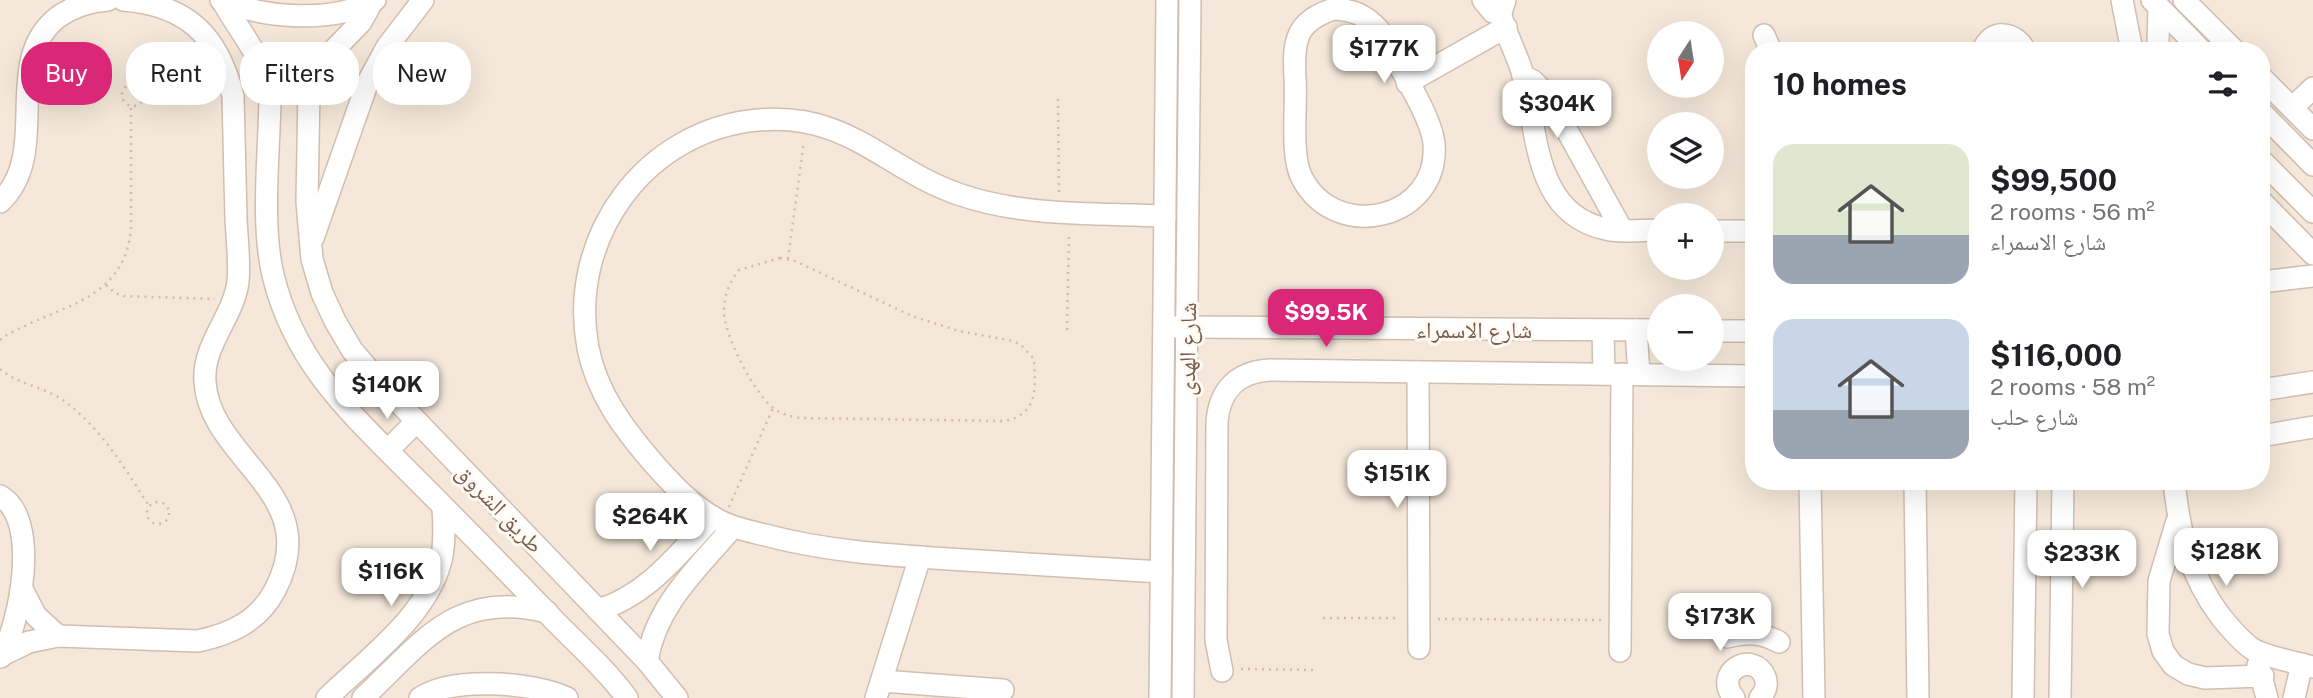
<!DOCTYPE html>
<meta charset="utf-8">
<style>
body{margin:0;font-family:"Public Sans","Noto Naskh Arabic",sans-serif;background:#f2f2f2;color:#202124;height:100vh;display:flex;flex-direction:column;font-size:26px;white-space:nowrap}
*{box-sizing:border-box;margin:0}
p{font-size:23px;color:#757577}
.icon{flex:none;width:38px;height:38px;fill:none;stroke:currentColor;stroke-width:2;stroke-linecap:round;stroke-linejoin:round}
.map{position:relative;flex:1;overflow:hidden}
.side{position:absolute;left:1745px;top:42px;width:525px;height:448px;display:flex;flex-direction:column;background:#fff;border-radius:28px;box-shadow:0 7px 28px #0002}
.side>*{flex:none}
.guide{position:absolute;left:21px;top:42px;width:665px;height:63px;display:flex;gap:14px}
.needle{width:46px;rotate:192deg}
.tools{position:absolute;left:1647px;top:21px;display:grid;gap:14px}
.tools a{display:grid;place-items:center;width:77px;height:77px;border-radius:50%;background:#fff;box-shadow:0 7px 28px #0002;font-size:35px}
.price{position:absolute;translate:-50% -60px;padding:0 16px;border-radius:14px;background:#fff;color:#222;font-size:23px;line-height:46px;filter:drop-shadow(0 2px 4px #0008)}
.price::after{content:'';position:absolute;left:50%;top:42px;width:21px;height:16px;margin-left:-10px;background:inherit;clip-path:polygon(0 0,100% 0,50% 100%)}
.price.current{background:#db2777;color:#fff}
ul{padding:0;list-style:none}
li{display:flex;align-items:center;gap:21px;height:175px;padding:0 28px}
li span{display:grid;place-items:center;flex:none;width:196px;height:140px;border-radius:21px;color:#555}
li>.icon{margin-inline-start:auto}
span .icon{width:84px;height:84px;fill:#fffc;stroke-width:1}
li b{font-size:30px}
h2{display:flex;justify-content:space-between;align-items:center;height:84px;padding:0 28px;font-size:30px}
.pill{padding:0 24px;border-radius:28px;background:#fff;box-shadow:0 7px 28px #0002;font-size:24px;line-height:63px}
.pill.current{background:#db2777;color:#fff}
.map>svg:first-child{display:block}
.residential{fill:#f5e8da;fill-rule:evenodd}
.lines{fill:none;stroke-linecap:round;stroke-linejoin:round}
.minor-casing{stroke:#d1beb0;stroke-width:24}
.path{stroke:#d9b8a5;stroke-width:2.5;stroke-dasharray:2 5;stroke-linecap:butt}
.minor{stroke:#fff;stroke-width:21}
.labels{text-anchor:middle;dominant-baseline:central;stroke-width:6;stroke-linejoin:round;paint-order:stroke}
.street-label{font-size:23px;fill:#7a5c4d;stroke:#fffaf3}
</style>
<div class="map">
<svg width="2313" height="698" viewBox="0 0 2313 698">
<rect width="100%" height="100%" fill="#fdf6ec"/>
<path class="residential" d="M 0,0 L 2313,0 L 2313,698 L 0,698 ZM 1659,33 L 1712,33 L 1712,86 L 1659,86 ZM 1754,51 L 2261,51 L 2261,481 L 1754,481 ZM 1659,124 L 1712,124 L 1712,177 L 1659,177 ZM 1659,215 L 1712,215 L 1712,268 L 1659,268 ZM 1659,306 L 1712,306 L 1712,359 L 1659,359 Z"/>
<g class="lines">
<g class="minor-casing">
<g id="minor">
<path d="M 221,0 C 264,18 332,24 375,0"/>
<path d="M 222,0 C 240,34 268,61 270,101 C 269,154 261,225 273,275 C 294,362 349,412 410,473 C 457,520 504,568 551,617 C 576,643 605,668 627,698"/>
<polyline points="1483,0 1493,12 1500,12"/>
<path d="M 1505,0 C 1504,5 1501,10 1501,15 C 1505,33 1518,56 1523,75 C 1538,131 1533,214 1606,229 C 1622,233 1642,230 1659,230"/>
<polyline points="2122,0 2132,51"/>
<polyline points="2152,0 2202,51"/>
<polyline points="2184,0 2235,51"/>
<polyline points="372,2 361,22 321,63 309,89 307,202 312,259 322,293 335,321 352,350 381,384 647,661 677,698"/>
<polyline points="2159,7 2158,43 2160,51"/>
<path d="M 1334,9 C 1354,10 1365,15 1379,30 C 1393,57 1432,116 1434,144 C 1440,219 1336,244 1302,178 C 1290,156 1297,106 1295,78 C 1293,42 1295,21 1334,9 Z"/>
<polyline points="1764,35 1771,51"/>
<path d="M 1983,51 C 1990,28 2016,31 2025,51"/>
<polyline points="1523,76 1533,81 1548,96 1622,230"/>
<polyline points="2261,77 2313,129"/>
<polyline points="1407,83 1506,27"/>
<polyline points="2292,108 2313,88"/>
<polyline points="2261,112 2313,165"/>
<polyline points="2261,160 2313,212"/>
<polyline points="2261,201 2313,254"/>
<path d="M 0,202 C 53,152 0,62 58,17 C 74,6 89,1 108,0"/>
<polyline points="1712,231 1754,231"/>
<polyline points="313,238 367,84 387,47 423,0"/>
<polyline points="2261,282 2313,276"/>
<polyline points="1175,327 1659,330"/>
<polyline points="1603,330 1604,374"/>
<polyline points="1636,330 1639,374"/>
<polyline points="1712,331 1754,331"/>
<polyline points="1418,372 1419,648"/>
<polyline points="2261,390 2313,382"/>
<polyline points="2261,436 2313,427"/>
<polyline points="388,450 416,422"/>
<polyline points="1810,481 1814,698"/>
<polyline points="1915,481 1918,698"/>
<path d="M 2174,481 C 2179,532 2190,576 2221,617 C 2230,628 2240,640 2251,648 C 2262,656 2298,663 2313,667"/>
<path d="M 0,496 C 41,519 20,623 1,657"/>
<polyline points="2177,521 2159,581 2158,634 2163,651 2173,665 2188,674 2205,678 2263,676"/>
<path d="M 1161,572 C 1090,567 1019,563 948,559 C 886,555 825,551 765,535 C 749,531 732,528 718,520 C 692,506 673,485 654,464 C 624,429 597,394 588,348 C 567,238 645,130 758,120 C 849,112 884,169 961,195 C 1026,217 1097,213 1165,216"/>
<polyline points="22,589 36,616 58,636"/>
<path d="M 598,610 C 647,596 679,553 713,517"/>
<path d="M 1727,637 C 1746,632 1760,632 1779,642"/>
<polyline points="1620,651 1622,374"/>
<path d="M 2,655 L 29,642 L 58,636 L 198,641 C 231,634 259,621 275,590 C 326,494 210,460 205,382 C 202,345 233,318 238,282 C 240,262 237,240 236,219 C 235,178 234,137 233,96 C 218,35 187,5 123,0"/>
<path d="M 647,661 C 656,605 698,568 733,527"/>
<polyline points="2258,665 2267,698"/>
<path d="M 1222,671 L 1216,640 L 1217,421 C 1220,389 1238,372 1269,370 L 1754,376"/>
<polyline points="882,681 1003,690"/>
<path d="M 327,698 C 368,658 430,614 442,556 C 445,539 444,523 443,507"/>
<path d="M 363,698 C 423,642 456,589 547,612"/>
<path d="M 420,698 C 453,676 532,682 567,698"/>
<polyline points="876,698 920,557"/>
<polyline points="1160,698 1167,0"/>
<polyline points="1183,698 1190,0"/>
<path d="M 1734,698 C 1712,671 1754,650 1765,677 C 1768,685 1765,692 1760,698"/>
<polyline points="2023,698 2026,481"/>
<polyline points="2060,698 2063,481"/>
<polyline points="2294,698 2302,664"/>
</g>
</g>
<g class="path">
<circle cx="133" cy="95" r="11"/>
<polyline points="1058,99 1059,194"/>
<path d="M 780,258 L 795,261 L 912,316 L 959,331 L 1013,341 L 1021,345 L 1034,359 C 1035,387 1040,413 1005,421 L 802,418 C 793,417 784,415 776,410 C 756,398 723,334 724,310 C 724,295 730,282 739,270 Z"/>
<polyline points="788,259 804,141"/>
<polyline points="106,285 115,293 124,296 215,299"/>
<polyline points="1067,330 1069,232"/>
<path d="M 0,340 C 8,333 19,329 29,324 C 78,302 125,291 131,229 L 131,106"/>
<path d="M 0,369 C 17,384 44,387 63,400 C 100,427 125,468 149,506"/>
<circle cx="158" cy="513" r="11"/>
<polyline points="729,507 773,408"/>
<polyline points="1323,618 1400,618"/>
<polyline points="1438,619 1603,620"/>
<polyline points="1241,669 1315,670"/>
</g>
<use href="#minor" class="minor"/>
</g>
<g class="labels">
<g class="street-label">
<text x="1474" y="329">شارع الاسمراء</text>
<text transform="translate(1187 349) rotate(-89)">شارع الهدى</text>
<text transform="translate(500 508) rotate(46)">طريق الشروق</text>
</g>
</g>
</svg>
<div class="tools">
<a><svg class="needle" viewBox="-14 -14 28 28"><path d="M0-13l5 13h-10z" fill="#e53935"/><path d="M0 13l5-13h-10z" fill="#757577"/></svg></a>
<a><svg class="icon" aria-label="layers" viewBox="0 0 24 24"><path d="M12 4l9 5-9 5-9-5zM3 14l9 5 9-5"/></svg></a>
<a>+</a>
<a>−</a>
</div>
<b class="price" style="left:1384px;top:85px">$177K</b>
<b class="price" style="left:1557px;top:140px">$304K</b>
<b class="price current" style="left:1326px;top:349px">$99.5K</b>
<b class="price" style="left:387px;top:421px">$140K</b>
<b class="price" style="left:1397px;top:510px">$151K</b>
<b class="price" style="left:650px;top:553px">$264K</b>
<b class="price" style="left:2226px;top:588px">$128K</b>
<b class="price" style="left:2082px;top:590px">$233K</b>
<b class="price" style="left:391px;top:608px">$116K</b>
<b class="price" style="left:1720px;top:653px">$173K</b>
<div class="guide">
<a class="pill current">Buy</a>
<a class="pill">Rent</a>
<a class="pill">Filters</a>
<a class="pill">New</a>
</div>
<section class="side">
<h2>10 homes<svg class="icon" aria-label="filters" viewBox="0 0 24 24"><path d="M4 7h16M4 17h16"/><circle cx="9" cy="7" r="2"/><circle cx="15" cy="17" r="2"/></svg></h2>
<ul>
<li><span style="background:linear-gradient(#dfe7d0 65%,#9aa5b1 0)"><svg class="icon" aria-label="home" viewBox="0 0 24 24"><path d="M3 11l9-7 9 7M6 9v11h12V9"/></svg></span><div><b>$99,500</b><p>2 rooms · 56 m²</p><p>شارع الاسمراء</p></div></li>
<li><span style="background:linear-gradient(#c9d6e8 65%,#9aa5b1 0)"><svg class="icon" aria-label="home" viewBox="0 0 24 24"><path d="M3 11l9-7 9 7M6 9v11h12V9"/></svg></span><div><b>$116,000</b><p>2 rooms · 58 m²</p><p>شارع حلب</p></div></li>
</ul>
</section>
</div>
